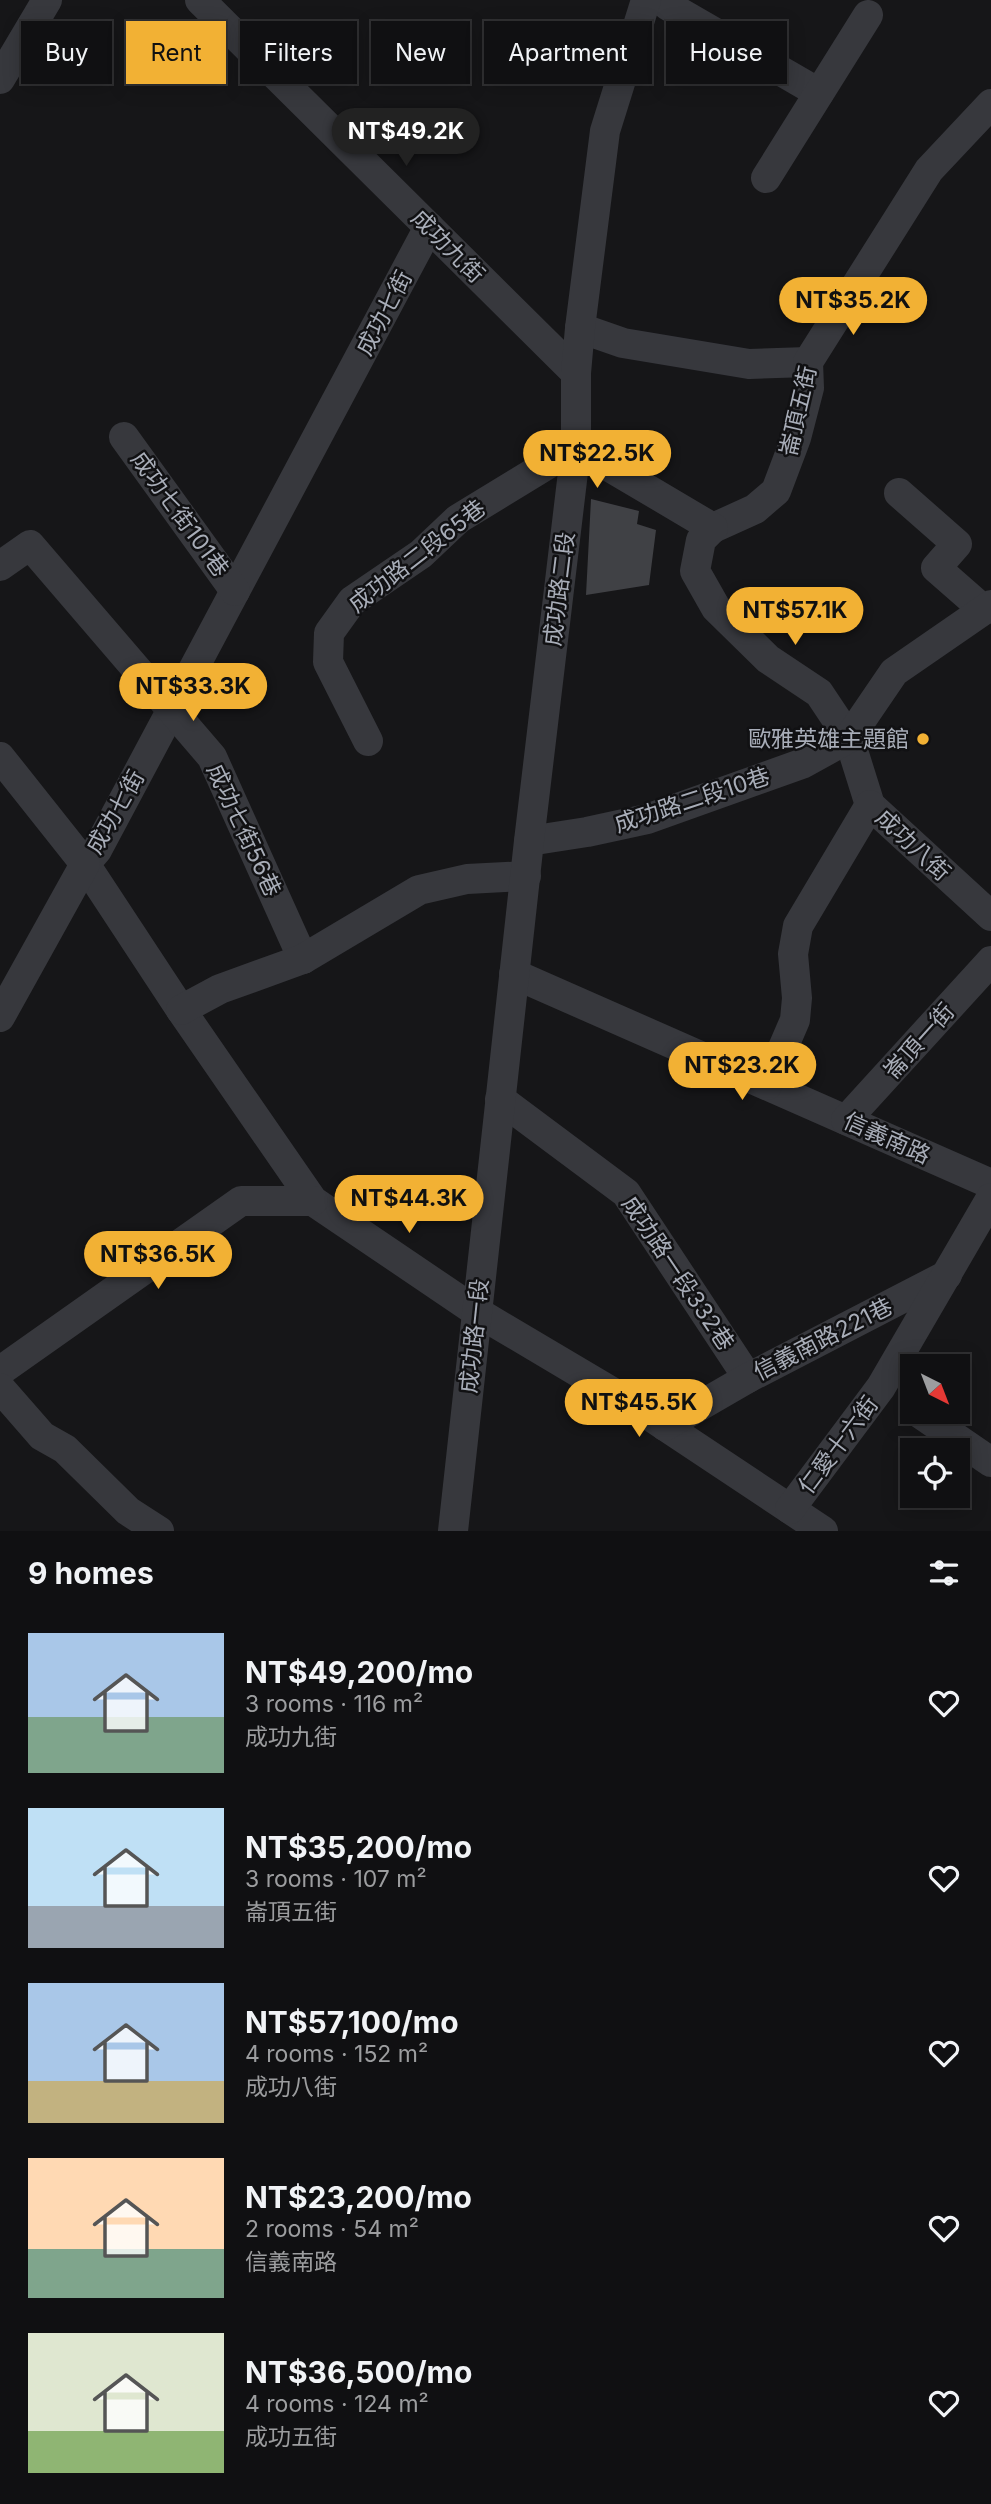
<!DOCTYPE html>
<meta charset="utf-8">
<style>
body{margin:0;font-family:Inter,"Noto Sans TC",sans-serif;background:#19191b;color:#f1f3f6;height:100vh;display:flex;flex-direction:column;font-size:26px;white-space:nowrap}
*{box-sizing:border-box;margin:0}
p{font-size:23px;color:#9c9d9f}
.icon{flex:none;width:38px;height:38px;fill:none;stroke:currentColor;stroke-width:2;stroke-linecap:round;stroke-linejoin:round}
.map{position:relative;height:1531px;overflow:hidden}
.details{display:flex;flex-direction:column;background:#101012;flex:1}
.details>*{flex:none}
.guide{position:absolute;left:21px;top:21px;width:950px;height:63px;display:flex;gap:14px}
.needle{width:46px;rotate:138deg}
.buttons{position:absolute;left:900px;top:1354px;display:grid;gap:14px}
.buttons a{display:grid;place-items:center;width:70px;height:70px;border-radius:0px;background:#101012;box-shadow:0 4px 18px #0003,0 0 0 2px #303032;font-size:35px}
.price{position:absolute;translate:-50% -60px;padding:0 16px;border-radius:24px;background:#f2b134;color:#111;font-size:23px;line-height:46px;filter:drop-shadow(0 2px 4px #0008)}
.price::after{content:'';position:absolute;left:50%;top:42px;width:21px;height:16px;margin-left:-10px;background:inherit;clip-path:polygon(0 0,100% 0,50% 100%)}
.price.active{background:#222;color:#fff}
ul{padding:0;list-style:none}
li{display:flex;align-items:center;gap:21px;height:175px;padding:0 28px}
li span{display:grid;place-items:center;flex:none;width:196px;height:140px;border-radius:0px;color:#555}
li>.icon{margin-inline-start:auto}
span .icon{width:84px;height:84px;fill:#fffc;stroke-width:1}
li b{font-size:30px}
h2{display:flex;justify-content:space-between;align-items:center;height:84px;padding:0 28px;font-size:30px}
.chip{padding:0 24px;border-radius:0px;background:#101012;box-shadow:0 4px 18px #0003,0 0 0 2px #303032;font-size:24px;line-height:63px}
.chip.active{background:#f2b134;color:#111}
.map>svg:first-child{display:block}
.building{fill:#404145}
.lines{fill:none;stroke-linecap:round;stroke-linejoin:round}
.minor{stroke:#37383d;stroke-width:30}
.poi-dot{fill:#f2b134;stroke:#111113;stroke-width:2.5}
.labels{text-anchor:middle;dominant-baseline:central;stroke-width:5;stroke-linejoin:round;paint-order:stroke}
.street-label{font-size:23px;fill:#a8adb8;stroke:#111113}
.poi-label{font-size:23px;fill:#a8adb8;stroke:#111113;text-anchor:end}
</style>
<div class="map">
<svg width="991" height="1531" viewBox="0 0 991 1531">
<rect width="100%" height="100%" fill="#161618"/>
<polygon class="building" points="591,499 639,511 637,524 656,530 649,585 586,595"/>
<g class="lines">
<g class="minor">
<polyline points="200,0 576,373"/>
<polyline points="665,0 667,5 819,93"/>
<polyline points="0,79 47,0"/>
<polyline points="766,178 868,15"/>
<polyline points="429,227 97,850 85,864 181,1010 313,1201 477,1312 632,1404 823,1531"/>
<polyline points="580,328 623,343 749,364 808,362"/>
<polyline points="124,437 235,591"/>
<polyline points="899,493 957,544 936,568 984,610"/>
<polyline points="713,528 755,509 776,491 796,438 809,388 808,362 929,170 991,104"/>
<polyline points="0,566 30,545 212,757 303,959"/>
<polyline points="368,741 328,662 329,633 352,601 421,554 458,519 576,447 713,528 701,540 695,571 716,608 768,659 819,693 849,738 870,805 991,916"/>
<polyline points="0,757 85,864 0,1017"/>
<polyline points="529,841 587,832 647,819 804,763 849,738 894,672 991,605"/>
<polyline points="514,974 991,1184"/>
<polyline points="181,1010 220,989 303,959 419,890 467,879 526,876"/>
<polyline points="767,1085 795,1020 797,998 793,954 798,926 870,805"/>
<polyline points="500,1099 626,1193 748,1378"/>
<polyline points="846,1120 991,961"/>
<polyline points="0,1371 241,1201 313,1201"/>
<polyline points="0,1388 42,1436 65,1449 128,1511 159,1531"/>
<polyline points="918,1412 991,1462"/>
<polyline points="665,1426 748,1378 947,1275"/>
<polyline points="790,1509 881,1387 991,1198"/>
<polyline points="453,1531 529,841 576,447 576,373 580,328 605,131 646,0"/>
</g>
</g>
<circle class="poi-dot" cx="923" cy="739" r="7"/>
<g class="labels">
<g class="street-label">
<text transform="translate(448 246) rotate(45)">成功九街</text>
<text transform="translate(384 313) rotate(-62)">成功七街</text>
<text transform="translate(798 411) rotate(-77)">崙頂五街</text>
<text transform="translate(180 514) rotate(54)">成功七街101巷</text>
<text transform="translate(417 556) rotate(-38)">成功路二段65巷</text>
<text transform="translate(559 589) rotate(-83)">成功路二段</text>
<text transform="translate(692 800) rotate(-18)">成功路二段10巷</text>
<text transform="translate(115 812) rotate(-60)">成功七街</text>
<text transform="translate(244 830) rotate(65)">成功七街56巷</text>
<text transform="translate(913 845) rotate(43)">成功八街</text>
<text transform="translate(919 1041) rotate(-48)">崙頂一街</text>
<text transform="translate(887 1138) rotate(24)">信義南路</text>
<text transform="translate(678 1273) rotate(56)">成功路一段332巷</text>
<text transform="translate(474 1336) rotate(-84)">成功路一段</text>
<text transform="translate(823 1339) rotate(-27)">信義南路221巷</text>
<text transform="translate(838 1445) rotate(-53)">仁愛十六街</text>
</g>
<g class="poi-label">
<text x="909" y="739">歐雅英雄主題館</text>
</g>
</g>
</svg>
<div class="buttons">
<a><svg class="needle" viewBox="-14 -14 28 28"><path d="M0-13l5 13h-10z" fill="#e53935"/><path d="M0 13l5-13h-10z" fill="#9c9d9f"/></svg></a>
<a><svg class="icon" aria-label="locate" viewBox="0 0 24 24"><circle cx="12" cy="12" r="6"/><path d="M12 2v4M12 18v4M2 12h4M18 12h4"/></svg></a>
</div>
<b class="price active" style="left:406px;top:168px">NT$49.2K</b>
<b class="price" style="left:853px;top:337px">NT$35.2K</b>
<b class="price" style="left:597px;top:490px">NT$22.5K</b>
<b class="price" style="left:795px;top:647px">NT$57.1K</b>
<b class="price" style="left:193px;top:723px">NT$33.3K</b>
<b class="price" style="left:742px;top:1102px">NT$23.2K</b>
<b class="price" style="left:409px;top:1235px">NT$44.3K</b>
<b class="price" style="left:158px;top:1291px">NT$36.5K</b>
<b class="price" style="left:639px;top:1439px">NT$45.5K</b>
<div class="guide">
<a class="chip">Buy</a>
<a class="chip active">Rent</a>
<a class="chip">Filters</a>
<a class="chip">New</a>
<a class="chip">Apartment</a>
<a class="chip">House</a>
</div>
</div>
<section class="details">
<h2>9 homes<svg class="icon" aria-label="filters" viewBox="0 0 24 24"><path d="M4 7h16M4 17h16"/><circle cx="9" cy="7" r="2"/><circle cx="15" cy="17" r="2"/></svg></h2>
<ul>
<li><span style="background:linear-gradient(#a9c7e8 60%,#7fa58c 0)"><svg class="icon" aria-label="home" viewBox="0 0 24 24"><path d="M3 11l9-7 9 7M6 9v11h12V9"/></svg></span><div><b>NT$49,200/mo</b><p>3 rooms · 116 m²</p><p>成功九街</p></div><svg class="icon" aria-label="heart" viewBox="0 0 24 24"><path d="M12 20l-8-8c-3-5 5-10 8-4 3-6 11-1 8 4z"/></svg></li>
<li><span style="background:linear-gradient(#bfe0f5 70%,#9aa5b1 0)"><svg class="icon" aria-label="home" viewBox="0 0 24 24"><path d="M3 11l9-7 9 7M6 9v11h12V9"/></svg></span><div><b>NT$35,200/mo</b><p>3 rooms · 107 m²</p><p>崙頂五街</p></div><svg class="icon" aria-label="heart" viewBox="0 0 24 24"><path d="M12 20l-8-8c-3-5 5-10 8-4 3-6 11-1 8 4z"/></svg></li>
<li><span style="background:linear-gradient(#a9c7e8 70%,#c2b280 0)"><svg class="icon" aria-label="home" viewBox="0 0 24 24"><path d="M3 11l9-7 9 7M6 9v11h12V9"/></svg></span><div><b>NT$57,100/mo</b><p>4 rooms · 152 m²</p><p>成功八街</p></div><svg class="icon" aria-label="heart" viewBox="0 0 24 24"><path d="M12 20l-8-8c-3-5 5-10 8-4 3-6 11-1 8 4z"/></svg></li>
<li><span style="background:linear-gradient(#ffd9b3 65%,#7fa58c 0)"><svg class="icon" aria-label="home" viewBox="0 0 24 24"><path d="M3 11l9-7 9 7M6 9v11h12V9"/></svg></span><div><b>NT$23,200/mo</b><p>2 rooms · 54 m²</p><p>信義南路</p></div><svg class="icon" aria-label="heart" viewBox="0 0 24 24"><path d="M12 20l-8-8c-3-5 5-10 8-4 3-6 11-1 8 4z"/></svg></li>
<li><span style="background:linear-gradient(#dfe7d0 70%,#8fb573 0)"><svg class="icon" aria-label="home" viewBox="0 0 24 24"><path d="M3 11l9-7 9 7M6 9v11h12V9"/></svg></span><div><b>NT$36,500/mo</b><p>4 rooms · 124 m²</p><p>成功五街</p></div><svg class="icon" aria-label="heart" viewBox="0 0 24 24"><path d="M12 20l-8-8c-3-5 5-10 8-4 3-6 11-1 8 4z"/></svg></li>
</ul>
</section>
